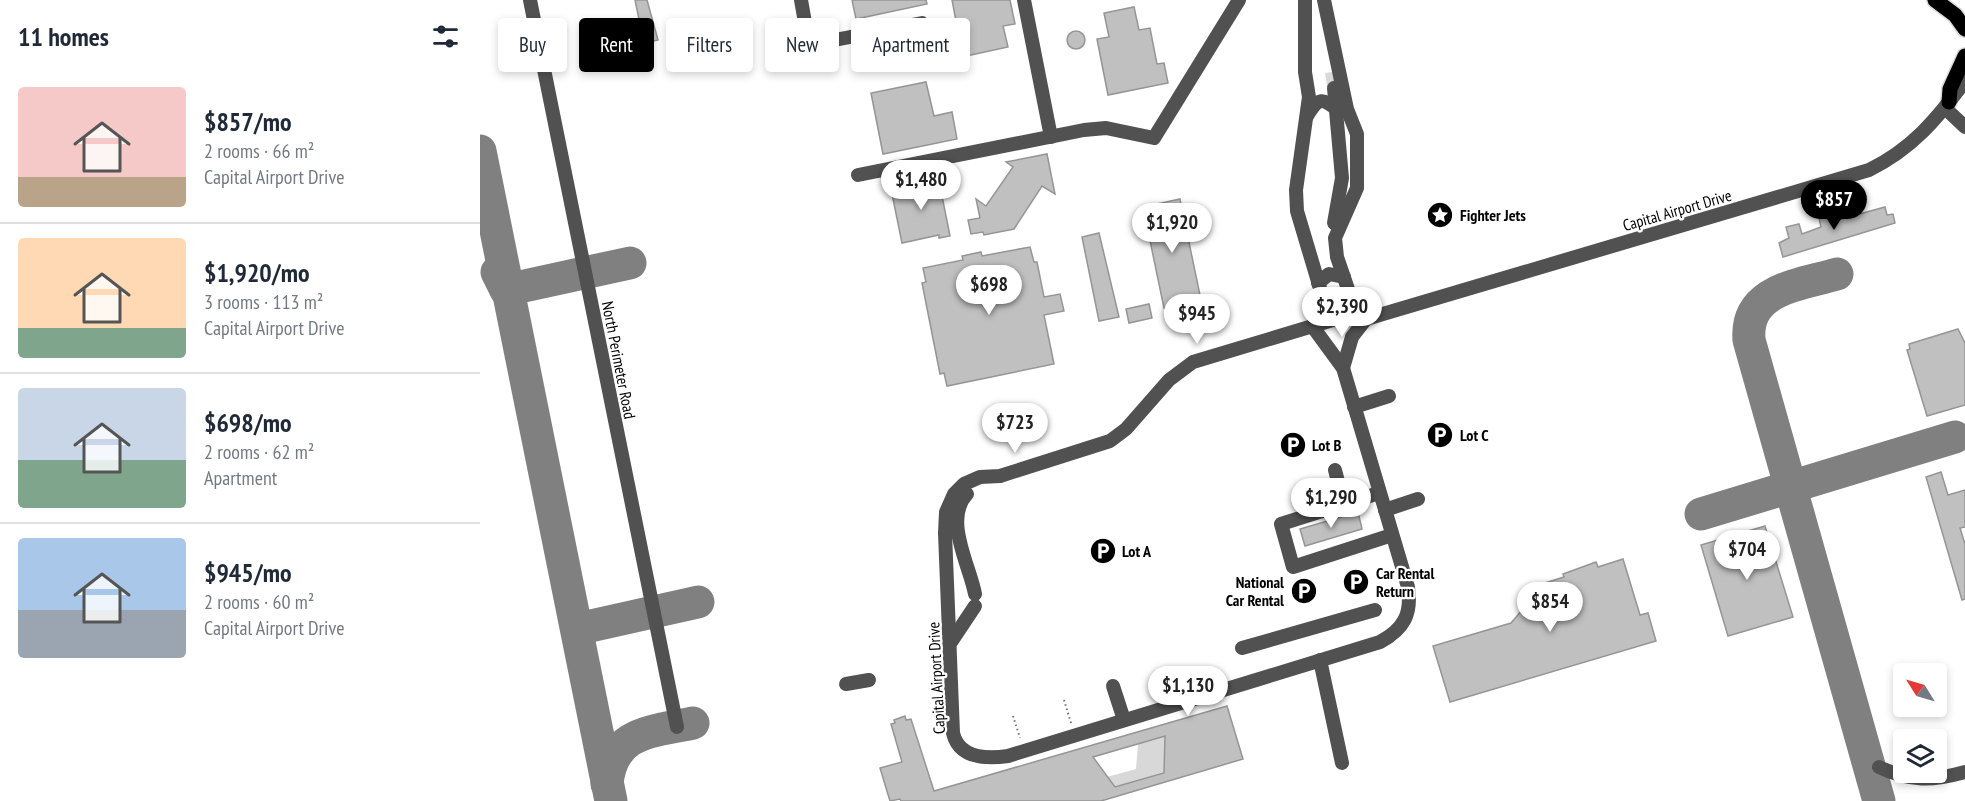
<!DOCTYPE html>
<meta charset="utf-8">
<style>
body{margin:0;font-family:"PT Sans Narrow",sans-serif;background:#f2f2f3;color:#1f2937;height:100vh;display:flex;flex-direction:column;font-size:22px;white-space:nowrap}
*{box-sizing:border-box;margin:0}
p{font-size:20px;color:#747a83}
.icon{flex:none;width:33px;height:33px;fill:none;stroke:currentColor;stroke-width:2;stroke-linecap:round;stroke-linejoin:round}
.map{position:relative;flex:1;overflow:hidden}
.side{display:flex;flex-direction:column;background:#fff;width:480px}
.side>*{flex:none}
.banner{position:absolute;left:18px;top:18px;width:570px;height:54px;display:flex;gap:12px}
.needle{width:39px;rotate:307deg}
.tools{position:absolute;left:1413px;top:663px;display:grid;gap:12px}
.tools a{display:grid;place-items:center;width:54px;height:54px;border-radius:6px;background:#fff;box-shadow:0 3px 9px #0003;font-size:30px}
.price{position:absolute;translate:-50% -51px;padding:0 14px;border-radius:21px;background:#fff;color:#222;font-size:20px;line-height:39px;filter:drop-shadow(0 2px 3px #0008)}
.price::after{content:'';position:absolute;left:50%;top:36px;width:18px;height:14px;margin-left:-9px;background:inherit;clip-path:polygon(0 0,100% 0,50% 100%)}
.price.current{background:#000;color:#fff}
ul{padding:0;list-style:none}
li{display:flex;align-items:center;gap:18px;height:150px;padding:0 18px}
li+li{border-top:2px solid #e0e1e3}
li span{display:grid;place-items:center;flex:none;width:168px;height:120px;border-radius:6px;color:#555}
li>.icon{margin-inline-start:auto}
span .icon{width:72px;height:72px;fill:#fffc;stroke-width:1}
li b{font-size:26px}
h2{display:flex;justify-content:space-between;align-items:center;height:72px;padding:0 18px;font-size:26px}
.pill{padding:0 21px;border-radius:6px;background:#fff;box-shadow:0 3px 9px #0003;font-size:21px;line-height:54px}
.pill.current{background:#000;color:#fff}
main{display:flex;flex:1;min-height:0}
.map>svg:first-child{display:block}
.garden{fill:#d8d8d8}
.lines{fill:none;stroke-linecap:round;stroke-linejoin:round}
.taxiway{stroke:#808080;stroke-width:33}
.building{fill:#c0c0c0;stroke:#959595;stroke-width:1.5;fill-rule:evenodd}
.minor-tunnel{stroke:#d9d9d9;stroke-width:14;stroke-dasharray:14 7;stroke-linecap:butt}
.major-casing{stroke:#dbdbdb;stroke-width:18}
.path{stroke:#737373;stroke-width:2;stroke-dasharray:1.5 3;stroke-linecap:butt}
.minor{stroke:#515151;stroke-width:14}
.major{stroke:#000;stroke-width:15}
.labels{text-anchor:middle;dominant-baseline:central;stroke-width:4.5;stroke-linejoin:round;paint-order:stroke}
.street-label{font-size:16px;fill:#000;stroke:#fff}
.poi-label{font-size:16px;font-weight:bold;fill:#000;stroke:#fff;text-anchor:start}
</style>
<main>
<section class="side">
<h2>11 homes<svg class="icon" aria-label="filters" viewBox="0 0 24 24"><path d="M4 7h16M4 17h16"/><circle cx="9" cy="7" r="2"/><circle cx="15" cy="17" r="2"/></svg></h2>
<ul>
<li><span style="background:linear-gradient(#f6c9c9 75%,#b9a48a 0)"><svg class="icon" aria-label="home" viewBox="0 0 24 24"><path d="M3 11l9-7 9 7M6 9v11h12V9"/></svg></span><div><b>$857/mo</b><p>2 rooms · 66 m²</p><p>Capital Airport Drive</p></div></li>
<li><span style="background:linear-gradient(#ffd9b3 75%,#7fa58c 0)"><svg class="icon" aria-label="home" viewBox="0 0 24 24"><path d="M3 11l9-7 9 7M6 9v11h12V9"/></svg></span><div><b>$1,920/mo</b><p>3 rooms · 113 m²</p><p>Capital Airport Drive</p></div></li>
<li><span style="background:linear-gradient(#c9d6e8 60%,#7fa58c 0)"><svg class="icon" aria-label="home" viewBox="0 0 24 24"><path d="M3 11l9-7 9 7M6 9v11h12V9"/></svg></span><div><b>$698/mo</b><p>2 rooms · 62 m²</p><p>Apartment</p></div></li>
<li><span style="background:linear-gradient(#a9c7e8 60%,#9aa5b1 0)"><svg class="icon" aria-label="home" viewBox="0 0 24 24"><path d="M3 11l9-7 9 7M6 9v11h12V9"/></svg></span><div><b>$945/mo</b><p>2 rooms · 60 m²</p><p>Capital Airport Drive</p></div></li>
</ul>
</section>
<div class="map">
<svg width="1485" height="801" viewBox="0 0 1485 801">
<rect width="100%" height="100%" fill="#fff"/>
<polygon class="garden" points="685,736 684,773 635,787 627,777 656,769 658,744"/>
<g class="lines">
<g class="taxiway">
<polyline points="0,151 131,801"/>
<polyline points="17,272 26,290 150,263"/>
<path d="M 1357,274 C 1319,285 1265,289 1269,340 L 1399,801"/>
<polyline points="1221,514 1475,437"/>
<polyline points="97,629 218,602"/>
<path d="M 127,784 C 132,731 171,732 213,723"/>
</g>
</g>
<g class="building">
<polygon points="155,0 167,0 178,40 161,44 158,29 161,29"/>
<polygon points="372,0 446,0 447,4 376,19"/>
<polygon points="472,0 530,0 535,24 523,26 528,47 454,63 451,48 480,42"/>
<polygon points="654,7 659,30 670,28 677,64 684,63 688,83 628,95 617,39 629,37 624,13"/>
<circle cx="596" cy="40" r="9"/>
<polygon points="446,82 454,116 472,112 477,139 403,154 391,93"/>
<polygon points="567,154 575,194 562,186 534,229 504,235 503,232 491,234 488,220 500,218 496,199 506,206 533,167 526,162"/>
<polygon points="458,176 470,236 459,238 459,235 422,243 411,189 448,181 447,178"/>
<polygon points="700,199 721,300 710,302 712,310 703,312 701,304 684,308 663,207"/>
<polygon points="1405,207 1407,215 1413,214 1415,223 1303,257 1299,243 1309,238 1306,227 1319,224 1322,234 1341,227 1339,218 1352,214 1354,221"/>
<polygon points="619,233 639,317 619,321 602,237"/>
<polygon points="550,247 554,262 557,262 564,297 580,294 584,311 564,315 574,364 467,386 464,373 460,374 442,283 446,282 443,268 483,260 482,256 501,252 502,256"/>
<polygon points="669,304 672,318 649,323 646,309"/>
<polygon points="1478,329 1485,343 1485,405 1447,416 1427,350 1430,349 1429,344"/>
<polygon points="1461,472 1468,495 1485,490 1485,527 1480,528 1485,544 1485,599 1482,600 1446,477"/>
<polygon points="878,512 882,529 825,546 820,529"/>
<polygon points="1285,526 1313,617 1248,636 1221,545"/>
<polygon points="1143,559 1160,615 1168,613 1176,641 970,702 953,646 1031,623 1065,583 1084,577 1083,574 1116,562 1118,567"/>
<path d="M 747,706 L 763,759 L 621,801 L 421,801 L 420,799 L 410,801 L 400,768 L 422,762 L 411,724 L 415,723 L 414,720 L 425,716 L 426,720 L 431,719 L 454,791 ZM 685,736 L 684,773 L 635,787 L 613,757 Z"/>
</g>
<g class="lines">
<polyline class="minor-tunnel" points="852,72 854,85"/>
<g class="major-casing">
<g id="major">
<polyline points="1455,0 1475,15 1485,29"/>
<polyline points="1469,102 1470,89 1485,56"/>
</g>
</g>
<g class="path">
<polyline points="681,670 687,693"/>
<polyline points="584,700 591,723"/>
<polyline points="533,716 540,738"/>
</g>
<g class="minor">
<polyline points="50,0 197,727"/>
<polyline points="321,0 329,45 442,23"/>
<polyline points="544,0 571,137"/>
<polyline points="825,0 825,72 829,97 816,190 817,211 845,305 856,319"/>
<polyline points="844,0 867,109 877,134 877,188 855,238 857,257 870,295 856,319"/>
<polyline points="326,61 329,45"/>
<polyline points="854,88 862,178 854,223"/>
<polyline points="1465,108 1485,127"/>
<path d="M 827,116 C 840,95 843,99 859,111"/>
<polyline points="378,175 604,130 626,128 674,138 759,0"/>
<polyline points="838,283 849,274 864,277"/>
<path d="M 833,327 L 863,368 L 928,587 C 932,614 924,629 900,642 L 528,756 C 507,759 479,759 473,733 L 465,533 L 466,512 L 474,494 L 484,484 L 500,477 L 520,476 L 630,441 L 646,429 L 689,380 L 713,362 L 856,319 L 886,319 L 1389,170 C 1432,149 1457,119 1485,81"/>
<polyline points="863,368 872,337 886,319"/>
<polyline points="874,407 909,396"/>
<polyline points="855,470 864,505"/>
<polyline points="899,493 801,524 813,567 912,535"/>
<path d="M 487,494 C 463,519 490,566 495,594"/>
<polyline points="905,510 938,499"/>
<polyline points="471,642 495,606"/>
<polyline points="762,648 895,610"/>
<polyline points="840,660 862,763"/>
<polyline points="366,684 389,680"/>
<polyline points="633,686 644,720"/>
<path d="M 1399,767 C 1430,782 1453,781 1485,772"/>
</g>
<use href="#major" class="major"/>
</g>
<defs>
<g id="sight-disc" transform="scale(1.35)"><circle r="9.5" fill="#000" stroke="#fff"/><path d="M0-6L1.8-2.2L6-1.7L2.9 1.2L3.7 5.4L0 3.3L-3.7 5.4L-2.9 1.2L-6-1.7L-1.8-2.2Z" fill="#fff"/></g>
<g id="parking-disc" transform="scale(1.35)"><circle r="9.5" fill="#000" stroke="#fff"/><path d="M-3.5-5.5H1a3.5 3.5 0 0 1 0 7H-1V5.5H-3.5ZM-1-3.4V-.6H.8a1.4 1.4 0 0 0 0-2.8Z" fill="#fff"/></g>
</defs>
<g fill-rule="evenodd">
<use href="#sight-disc" x="960" y="215"/>
<use href="#parking-disc" x="960" y="435"/>
<use href="#parking-disc" x="813" y="445"/>
<use href="#parking-disc" x="623" y="551"/>
<use href="#parking-disc" x="876" y="582"/>
<use href="#parking-disc" x="824" y="591"/>
</g>
<g class="labels">
<g class="street-label">
<text transform="translate(1197 210) rotate(-16)">Capital Airport Drive</text>
<text transform="translate(139 360) rotate(79)">North Perimeter Road</text>
<text transform="translate(456 678) rotate(-93)">Capital Airport Drive</text>
</g>
<g class="poi-label">
<text x="980" y="215">Fighter Jets</text>
<text x="980" y="435">Lot C</text>
<text x="832" y="445">Lot B</text>
<text x="642" y="551">Lot A</text>
<text x="896" y="573">Car Rental<tspan x="896" dy="18">Return</tspan></text>
<text x="804" y="582" text-anchor="end">National<tspan x="804" dy="18">Car Rental</tspan></text>
</g>
</g>
</svg>
<div class="tools">
<a><svg class="needle" viewBox="-14 -14 28 28"><path d="M0-13l5 13h-10z" fill="#e53935"/><path d="M0 13l5-13h-10z" fill="#747a83"/></svg></a>
<a><svg class="icon" aria-label="layers" viewBox="0 0 24 24"><path d="M12 4l9 5-9 5-9-5zM3 14l9 5 9-5"/></svg></a>
</div>
<b class="price" style="left:441px;top:211px">$1,480</b>
<b class="price current" style="left:1354px;top:231px">$857</b>
<b class="price" style="left:692px;top:254px">$1,920</b>
<b class="price" style="left:509px;top:316px">$698</b>
<b class="price" style="left:862px;top:338px">$2,390</b>
<b class="price" style="left:717px;top:345px">$945</b>
<b class="price" style="left:535px;top:454px">$723</b>
<b class="price" style="left:851px;top:529px">$1,290</b>
<b class="price" style="left:1267px;top:581px">$704</b>
<b class="price" style="left:1070px;top:633px">$854</b>
<b class="price" style="left:708px;top:717px">$1,130</b>
<div class="banner">
<a class="pill">Buy</a>
<a class="pill current">Rent</a>
<a class="pill">Filters</a>
<a class="pill">New</a>
<a class="pill">Apartment</a>
</div>
</div>
</main>
